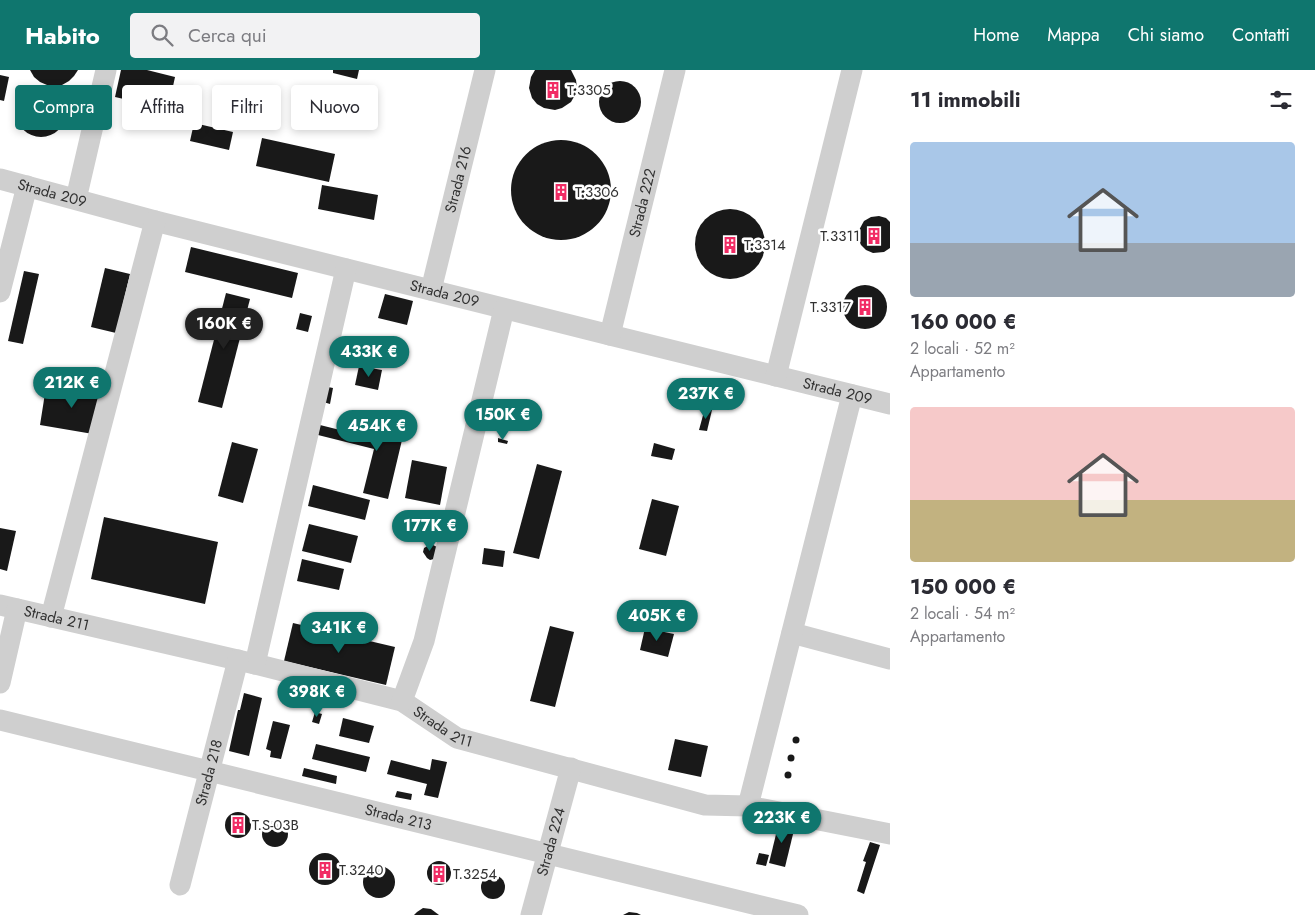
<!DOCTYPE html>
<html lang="it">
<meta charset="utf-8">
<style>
body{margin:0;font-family:Jost,sans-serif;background:#f2f2f3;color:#2b2b33;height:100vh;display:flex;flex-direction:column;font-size:19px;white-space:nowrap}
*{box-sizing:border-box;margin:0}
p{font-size:16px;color:#7c7c81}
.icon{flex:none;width:28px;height:28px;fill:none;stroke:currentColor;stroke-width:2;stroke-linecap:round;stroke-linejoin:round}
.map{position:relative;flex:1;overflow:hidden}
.drawer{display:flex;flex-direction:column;background:#fff;width:425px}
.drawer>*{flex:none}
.guide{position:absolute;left:15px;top:15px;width:475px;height:45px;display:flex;gap:10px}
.price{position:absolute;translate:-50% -42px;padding:0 11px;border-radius:18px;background:#0f766e;color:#fff;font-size:16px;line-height:32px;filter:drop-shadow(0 1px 2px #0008)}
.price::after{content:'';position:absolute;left:50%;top:30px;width:15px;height:11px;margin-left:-8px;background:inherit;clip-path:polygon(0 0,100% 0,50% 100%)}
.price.selected{background:#222;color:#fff}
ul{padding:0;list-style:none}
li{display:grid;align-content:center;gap:10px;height:265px;padding:0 20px}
li span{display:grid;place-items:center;height:155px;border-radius:5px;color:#555}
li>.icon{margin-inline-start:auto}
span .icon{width:90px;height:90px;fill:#fffc;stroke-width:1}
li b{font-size:21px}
h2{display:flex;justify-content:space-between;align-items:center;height:60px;padding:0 20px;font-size:21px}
.tag{padding:0 18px;border-radius:5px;background:#fff;box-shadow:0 2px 8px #0003;font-size:18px;line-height:45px}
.tag.selected{background:#0f766e;color:#fff}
header{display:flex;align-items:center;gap:30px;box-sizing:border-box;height:70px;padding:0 25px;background:#0f766e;color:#fff}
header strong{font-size:24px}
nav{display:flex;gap:28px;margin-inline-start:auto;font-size:18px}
.search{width:350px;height:45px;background:#f2f2f3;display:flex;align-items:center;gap:12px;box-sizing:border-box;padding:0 18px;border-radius:5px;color:#7c7c81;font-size:19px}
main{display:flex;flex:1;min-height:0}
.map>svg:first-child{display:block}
.building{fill:#191919}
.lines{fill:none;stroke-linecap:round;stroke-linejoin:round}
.minor{stroke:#cfcfcf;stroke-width:21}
.labels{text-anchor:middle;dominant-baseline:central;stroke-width:5;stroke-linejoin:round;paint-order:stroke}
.poi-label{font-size:15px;fill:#323232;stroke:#fff;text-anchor:start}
.street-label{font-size:15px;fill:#323232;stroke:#fff}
</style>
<header>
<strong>Habito</strong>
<div class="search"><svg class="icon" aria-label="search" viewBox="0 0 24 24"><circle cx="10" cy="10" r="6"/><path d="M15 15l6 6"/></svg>Cerca qui</div>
<nav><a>Home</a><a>Mappa</a><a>Chi siamo</a><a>Contatti</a></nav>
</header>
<main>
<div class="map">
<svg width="890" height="845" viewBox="0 0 890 845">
<rect width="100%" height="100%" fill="#fff"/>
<g class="building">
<polygon points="30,0 78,0 74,6 69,11 62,15 54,16 47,15 40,12 34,7"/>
<polygon points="121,0 147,0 175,7 168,39 115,27"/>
<polygon points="333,0 359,0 357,9 333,3"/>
<polygon points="535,0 571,0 576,10 577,18 575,25 571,32 562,38 555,40 544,38 537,34 532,28 529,18 531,7"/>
<polygon points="0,5 9,7 4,31 0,30"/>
<circle cx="620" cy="32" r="21"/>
<circle cx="41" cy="42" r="25"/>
<polygon points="194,53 233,62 229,80 190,71"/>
<polygon points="262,68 335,84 329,112 256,96"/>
<circle cx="561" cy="120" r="50"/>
<polygon points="322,115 378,125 374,150 318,139"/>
<circle cx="730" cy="174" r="35"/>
<polygon points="879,146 886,148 890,152 890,178 884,182 873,183 866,180 861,175 858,168 859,160 864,151 871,147"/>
<polygon points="191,177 298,203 292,228 185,202"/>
<polygon points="105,198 130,204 116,263 91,257"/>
<polygon points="24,201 39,204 23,274 8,271"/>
<circle cx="865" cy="237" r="22"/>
<polygon points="226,223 250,229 222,338 198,332"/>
<polygon points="385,224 413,231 407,255 378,248"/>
<polygon points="300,243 312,246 308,262 296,259"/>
<polygon points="359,296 382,300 378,320 355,315"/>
<polygon points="323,316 333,318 330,334 320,331"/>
<polygon points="46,317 78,322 79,317 104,321 93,364 40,355"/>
<polygon points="705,338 712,340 707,361 699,360"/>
<polygon points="383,343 407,349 388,429 363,423 374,379 318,365 320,355 376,369"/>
<polygon points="498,368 508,371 507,374 498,372"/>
<polygon points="232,372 258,379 243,433 218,426"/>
<polygon points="654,373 675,379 672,390 651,386"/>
<polygon points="412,390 447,397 440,435 405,428"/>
<polygon points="537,394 562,401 539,489 513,483"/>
<polygon points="313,415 370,430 365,450 308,436"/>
<polygon points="652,429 679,436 666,486 639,479"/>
<polygon points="104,447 218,472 205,534 91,509"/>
<polygon points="309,454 358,466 351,493 302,481"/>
<polygon points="0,458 16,461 7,501 0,499"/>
<polygon points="431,474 437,477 434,489 430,490 427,488 423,482 424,478"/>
<polygon points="484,478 505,481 503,497 482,494"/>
<polygon points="302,489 344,499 339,520 297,511"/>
<polygon points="293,553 395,577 386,615 284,591"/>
<polygon points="550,556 574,562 555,637 530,631"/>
<polygon points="645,558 674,564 668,587 640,580"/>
<polygon points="244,623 262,628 249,686 229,681 238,640 240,640"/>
<polygon points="315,642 322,644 319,654 312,652"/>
<polygon points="343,648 374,656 369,673 339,666"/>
<polygon points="273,651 290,655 281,689 270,687 271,681 266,679"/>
<circle cx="796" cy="670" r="3.5"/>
<polygon points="675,669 708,676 701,707 668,700"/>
<polygon points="316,674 370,687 366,702 312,689"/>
<circle cx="791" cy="688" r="3.5"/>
<polygon points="432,689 447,692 438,728 424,725 427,714 387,704 391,690 430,700"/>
<polygon points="304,698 337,706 336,714 302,706"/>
<circle cx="788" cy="705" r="3.5"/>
<polygon points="397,721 412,724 411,730 395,727"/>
<circle cx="238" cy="755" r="13"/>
<circle cx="275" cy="764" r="13"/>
<polygon points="779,752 795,756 785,797 769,793"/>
<polygon points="870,772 880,775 864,824 857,821 866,792 863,791"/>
<circle cx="325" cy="799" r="16"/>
<polygon points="759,783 769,785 766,796 756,794"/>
<circle cx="439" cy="803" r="12"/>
<circle cx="379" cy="812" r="16"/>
<circle cx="493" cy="817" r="12"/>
<polygon points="423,838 431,839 439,845 414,845 417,842"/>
<polygon points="629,842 637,843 641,845 623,845"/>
</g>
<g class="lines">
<g class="minor">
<path id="s1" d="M 0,109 L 155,151 L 610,265 L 890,334"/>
<polyline points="76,129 106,0"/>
<path id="s2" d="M 431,220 L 485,0"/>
<polyline points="0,222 27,116"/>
<path id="s3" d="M 610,265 L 675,0"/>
<polyline points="776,306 852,0"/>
<path id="s4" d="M 0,535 L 255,594 L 402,631 L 457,668 L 705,735 L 748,736 L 890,764"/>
<polyline points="51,547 155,151"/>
<polyline points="792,563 890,589"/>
<polyline points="255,594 346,199"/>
<polyline points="0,613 17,539"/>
<polyline points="402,631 424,571 504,239"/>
<path id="s5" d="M 0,650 L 798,845"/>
<polyline points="748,736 852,325"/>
<path id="s6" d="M 180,815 L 238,590"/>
<path id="s7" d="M 531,845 L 571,698"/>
</g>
</g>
<defs>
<g id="building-bare" transform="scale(1.35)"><path d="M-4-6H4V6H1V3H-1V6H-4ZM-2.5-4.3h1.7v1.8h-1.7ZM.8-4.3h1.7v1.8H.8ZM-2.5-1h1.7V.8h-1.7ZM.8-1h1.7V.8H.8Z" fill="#f12b64" stroke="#fff" stroke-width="2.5" paint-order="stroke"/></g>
</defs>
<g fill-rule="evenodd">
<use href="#building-bare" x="553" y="20"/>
<use href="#building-bare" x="561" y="122"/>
<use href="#building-bare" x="874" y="166"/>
<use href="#building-bare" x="730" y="175"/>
<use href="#building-bare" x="865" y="237"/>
<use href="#building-bare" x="238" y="755"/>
<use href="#building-bare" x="325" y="800"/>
<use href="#building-bare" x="439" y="804"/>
</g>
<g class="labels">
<g class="poi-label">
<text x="567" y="20">T.3305</text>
<text x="575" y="122">T.3306</text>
<text x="860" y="166" text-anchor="end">T.3311</text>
<text x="744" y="175">T.3314</text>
<text x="851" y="237" text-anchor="end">T.3317</text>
<text x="252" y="755">T.S-03B</text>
<text x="339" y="800">T.3240</text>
<text x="453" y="804">T.3254</text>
</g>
<g class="street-label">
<text stroke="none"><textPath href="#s2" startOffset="114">Strada 216</textPath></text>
<text stroke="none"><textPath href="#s1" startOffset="54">Strada 209</textPath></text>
<text stroke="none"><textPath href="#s3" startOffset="136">Strada 222</textPath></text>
<text stroke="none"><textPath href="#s1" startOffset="459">Strada 209</textPath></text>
<text stroke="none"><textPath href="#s1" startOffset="864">Strada 209</textPath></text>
<text stroke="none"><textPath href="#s4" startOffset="58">Strada 211</textPath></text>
<text stroke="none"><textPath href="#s4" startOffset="462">Strada 211</textPath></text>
<text stroke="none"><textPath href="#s6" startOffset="116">Strada 218</textPath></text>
<text stroke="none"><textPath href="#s5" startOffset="410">Strada 213</textPath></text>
<text stroke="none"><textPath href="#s7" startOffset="76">Strada 224</textPath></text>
</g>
</g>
</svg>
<b class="price selected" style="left:224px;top:280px">160K €</b>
<b class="price" style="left:369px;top:308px">433K €</b>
<b class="price" style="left:72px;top:339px">212K €</b>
<b class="price" style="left:706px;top:350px">237K €</b>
<b class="price" style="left:503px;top:371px">150K €</b>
<b class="price" style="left:377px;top:382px">454K €</b>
<b class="price" style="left:430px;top:482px">177K €</b>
<b class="price" style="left:657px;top:572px">405K €</b>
<b class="price" style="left:339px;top:584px">341K €</b>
<b class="price" style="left:317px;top:648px">398K €</b>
<b class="price" style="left:782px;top:774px">223K €</b>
<div class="guide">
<a class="tag selected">Compra</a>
<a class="tag">Affitta</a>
<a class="tag">Filtri</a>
<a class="tag">Nuovo</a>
</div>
</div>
<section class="drawer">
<h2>11 immobili<svg class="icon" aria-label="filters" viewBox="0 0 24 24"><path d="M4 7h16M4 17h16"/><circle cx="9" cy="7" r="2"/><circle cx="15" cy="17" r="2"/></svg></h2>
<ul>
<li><span style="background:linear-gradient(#a9c7e8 65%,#9aa5b1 0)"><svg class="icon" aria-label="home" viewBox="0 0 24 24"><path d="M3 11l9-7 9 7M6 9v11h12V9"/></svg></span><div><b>160 000 €</b><p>2 locali · 52 m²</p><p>Appartamento</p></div></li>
<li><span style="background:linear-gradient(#f6c9c9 60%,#c2b280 0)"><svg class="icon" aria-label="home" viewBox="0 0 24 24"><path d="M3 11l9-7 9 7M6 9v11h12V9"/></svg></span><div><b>150 000 €</b><p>2 locali · 54 m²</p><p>Appartamento</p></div></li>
</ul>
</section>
</main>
